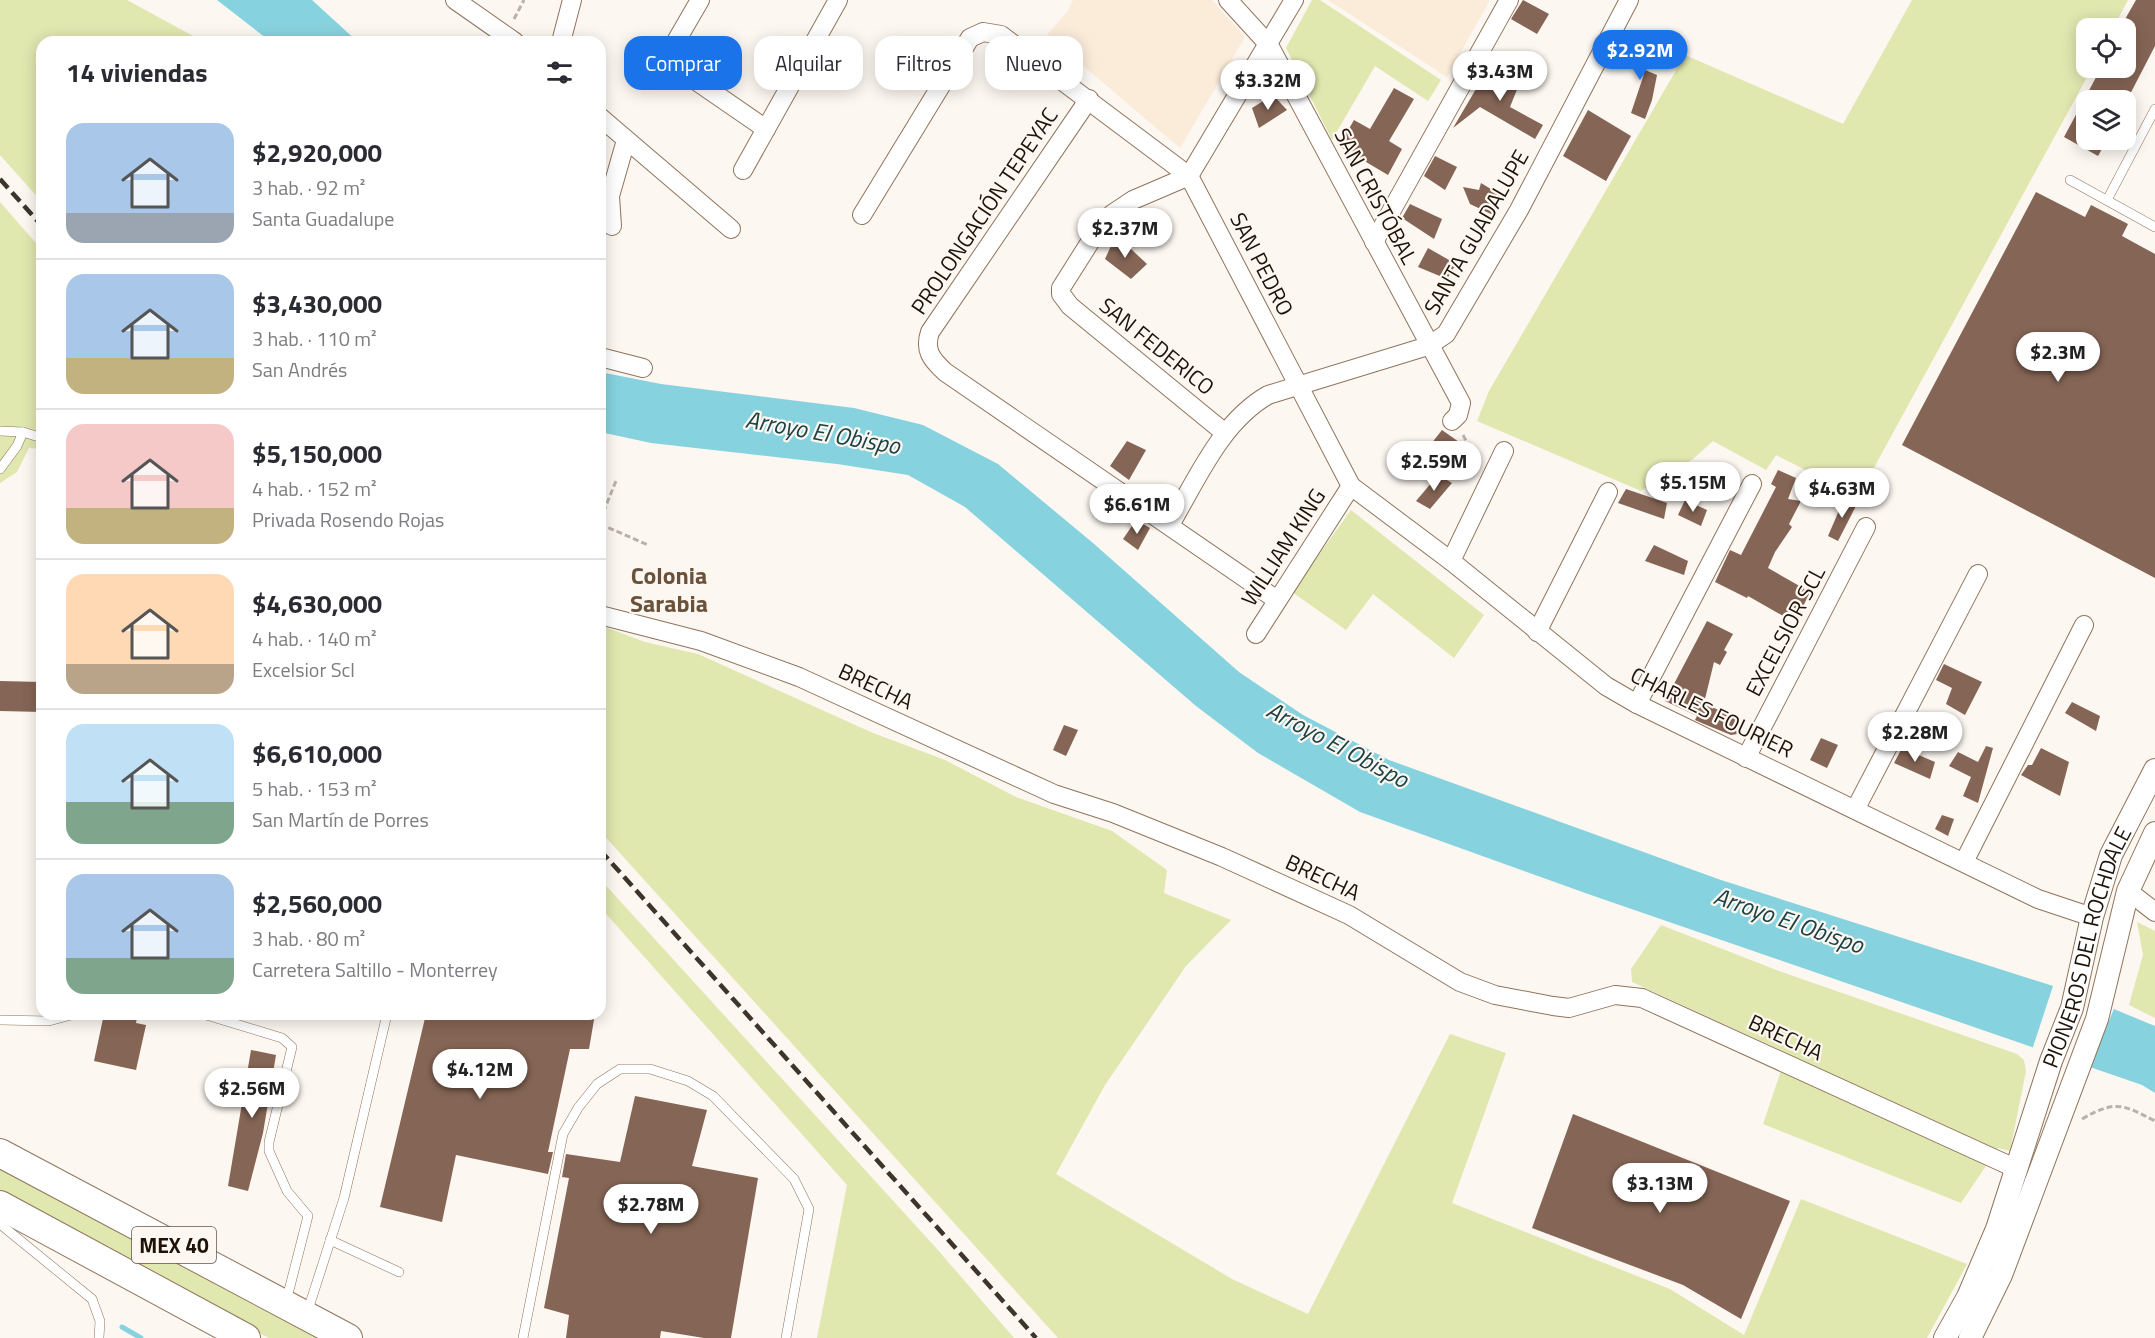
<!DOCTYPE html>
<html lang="es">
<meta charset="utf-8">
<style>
body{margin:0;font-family:"Titillium Web",sans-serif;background:#f7f7f7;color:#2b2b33;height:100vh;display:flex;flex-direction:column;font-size:22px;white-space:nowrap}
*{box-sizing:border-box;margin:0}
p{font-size:20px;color:#7c7c81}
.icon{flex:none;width:33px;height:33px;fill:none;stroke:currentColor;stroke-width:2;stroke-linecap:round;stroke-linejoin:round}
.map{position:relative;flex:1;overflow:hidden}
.panel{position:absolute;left:36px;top:36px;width:570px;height:984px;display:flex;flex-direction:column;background:#fff;border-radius:18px;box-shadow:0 3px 15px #0003}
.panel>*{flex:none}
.guide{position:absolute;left:624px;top:36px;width:570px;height:54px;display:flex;gap:12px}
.controls{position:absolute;left:2076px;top:18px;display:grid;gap:12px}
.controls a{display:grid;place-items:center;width:60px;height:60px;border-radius:12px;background:#fff;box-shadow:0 3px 15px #0003;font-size:30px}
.price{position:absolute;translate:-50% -51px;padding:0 14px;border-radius:21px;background:#fff;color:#222;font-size:20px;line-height:39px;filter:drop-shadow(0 2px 3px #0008)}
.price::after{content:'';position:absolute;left:50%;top:36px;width:18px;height:14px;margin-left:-9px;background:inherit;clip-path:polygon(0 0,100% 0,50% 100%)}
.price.on{background:#1a73e8;color:#fff}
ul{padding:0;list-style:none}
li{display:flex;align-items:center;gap:18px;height:150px;padding:0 30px}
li+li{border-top:2px solid #e1e1e2}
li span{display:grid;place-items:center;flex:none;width:168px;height:120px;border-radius:18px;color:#555}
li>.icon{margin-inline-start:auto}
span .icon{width:72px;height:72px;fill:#fffc;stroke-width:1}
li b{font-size:26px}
h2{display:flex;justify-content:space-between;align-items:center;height:72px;padding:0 30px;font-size:26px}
.pill{padding:0 21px;border-radius:18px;background:#fff;box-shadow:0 3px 15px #0003;font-size:21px;line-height:54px}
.pill.on{background:#1a73e8;color:#fff}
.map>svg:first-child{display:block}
.education{fill:#fbebd9}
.green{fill:#e0e7af}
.water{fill:#86d3df}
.pier{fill:#fdf7f1}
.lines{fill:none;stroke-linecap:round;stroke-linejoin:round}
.stream{stroke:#86d3df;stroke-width:5}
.building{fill:#856555}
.service-casing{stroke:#8f745c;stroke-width:10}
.minor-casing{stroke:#8f745c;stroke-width:20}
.tertiary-casing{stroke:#8f745c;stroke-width:24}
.primary-casing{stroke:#8f745c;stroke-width:30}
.path{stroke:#b9b2ab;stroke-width:3;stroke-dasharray:6 3;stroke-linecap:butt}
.service{stroke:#fff;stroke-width:9}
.minor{stroke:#fff;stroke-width:18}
.tertiary{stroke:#fff;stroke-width:22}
.primary{stroke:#fff;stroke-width:28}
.rail{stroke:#3d342b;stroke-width:4.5;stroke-dasharray:12 6;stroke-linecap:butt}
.labels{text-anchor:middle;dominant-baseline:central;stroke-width:4.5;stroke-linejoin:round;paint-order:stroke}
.shield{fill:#fdf7f1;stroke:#60574f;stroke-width:1.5}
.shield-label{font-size:21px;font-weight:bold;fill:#1d1309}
.street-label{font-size:22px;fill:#1d1309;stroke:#fdf7f1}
.water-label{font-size:24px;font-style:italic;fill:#1c4146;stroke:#fdf7f1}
.neighbourhood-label{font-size:24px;font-weight:bold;fill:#69513a;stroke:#fdf7f1}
</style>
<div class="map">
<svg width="2155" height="1338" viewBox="0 0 2155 1338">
<rect width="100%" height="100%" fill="#fdf7f1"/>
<g class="education">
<polygon points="1073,0 1212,0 1245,37 1180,148 1047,35 1068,11"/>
<polygon points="1328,0 1490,0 1447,77"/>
</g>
<g class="green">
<polygon points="0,0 127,0 204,42 42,42 42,202 0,155"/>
<polygon points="1312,0 1320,0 1441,80 1428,101 1375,66 1332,140 1286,48"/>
<polygon points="1912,0 2128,0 2113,28 2086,28 2086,68 2092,68 1858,497 1776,455 1766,470 1713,441 1693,459 1641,491 1477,421 1489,391 1685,55 1843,124"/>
<polygon points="0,202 42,250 42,449 29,448 17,472 0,483"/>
<polygon points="1351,510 1484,615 1454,658 1373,594 1346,630 1292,592"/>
<polygon points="600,625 645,642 698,654 873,733 945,760 1016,797 1112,831 1167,870 1164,893 1231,920 1186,966 1105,1085 1056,1174 1232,1279 1308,1314 1450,1034 1506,1053 1452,1203 1670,1289 1744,1335 1801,1199 1967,1264 1927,1338 1058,1338 600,831"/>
<polygon points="600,879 937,1249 1014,1338 817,1338 847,1185 600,907"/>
<polygon points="2137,922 2155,931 2155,1018 2129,1005 2143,955"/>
<polygon points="1661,925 1779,971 2017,1054 2024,1060 2026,1071 2010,1151 1998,1148 1961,1203 1763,1124 1787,1053 1632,982 1631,969"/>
<polygon points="0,1169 157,1250 318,1338 269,1338 0,1195"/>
</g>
<g class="water">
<polygon points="217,0 312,0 358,42 271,42"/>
<polygon points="600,372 661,384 854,408 923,425 998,464 1093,543 1239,672 1303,715 1389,760 1721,880 2075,993 2155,1026 2155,1093 2142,1085 1588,894 1360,812 1258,753 1196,706 965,507 908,475 837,464 651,443 600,432"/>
</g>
<polygon class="pier" points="2054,983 2115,1006 2089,1070 2032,1050"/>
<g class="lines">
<polyline class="stream" points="122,1327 141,1338"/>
</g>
<g class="building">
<polygon points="1523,0 1549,14 1537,34 1511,19"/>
<polygon points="2136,0 2155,0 2155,46 2127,100 2086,100 2086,140 2107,140 2098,156 2064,137 2101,68 2126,68 2126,28 2120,28"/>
<polygon points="1623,46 1650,59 1645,70 1657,75 1652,100 1645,119 1631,113 1644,74 1617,58"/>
<polygon points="1489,67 1520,82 1510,107 1543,125 1535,139 1480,107 1453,128"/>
<polygon points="1394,88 1414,99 1389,141 1402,149 1388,175 1339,146 1354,120 1370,129"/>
<polygon points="1273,95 1287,110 1259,128 1252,108"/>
<polygon points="1588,110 1631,136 1606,181 1563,156"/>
<polygon points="1435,156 1457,167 1445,190 1424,176"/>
<polygon points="1481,183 1499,194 1501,200 1493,215 1470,204 1463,187 1479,190"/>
<polygon points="2036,192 2085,217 2091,205 2128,224 2122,236 2155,254 2155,578 1902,445"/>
<polygon points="1410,204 1442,219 1434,239 1402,218"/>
<polygon points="1116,235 1147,264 1131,279 1105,259"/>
<polygon points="1428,248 1456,264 1447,279 1418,267"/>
<polygon points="1442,430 1459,442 1442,472 1420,458"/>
<polygon points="1127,441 1146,450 1129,480 1110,466"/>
<polygon points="1778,470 1796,478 1788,499 1801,501 1789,524 1792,527 1775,552 1768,568 1810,592 1797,619 1787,614 1785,617 1748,596 1747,598 1715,582 1730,550 1741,555 1776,487 1771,484"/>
<polygon points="1438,475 1452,483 1430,509 1416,501"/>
<polygon points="1626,489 1667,503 1664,519 1618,503"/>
<polygon points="1844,499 1857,504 1838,541 1828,536"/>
<polygon points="1685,500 1707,510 1701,526 1678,515"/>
<polygon points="1136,520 1150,528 1138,550 1123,539"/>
<polygon points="1654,545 1688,561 1684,575 1645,561"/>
<polygon points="1707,621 1733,634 1724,650 1727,652 1720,665 1714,662 1704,703 1745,723 1737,734 1731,735 1704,724 1695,720 1697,716 1665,701"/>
<polygon points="1944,664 1982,682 1965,715 1946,704 1952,688 1936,680"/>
<polygon points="0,681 42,682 42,712 0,711"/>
<polygon points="2072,702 2100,716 2096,731 2065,713"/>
<polygon points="1064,725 1078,730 1066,756 1053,750"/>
<polygon points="1821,738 1838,745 1827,768 1810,760"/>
<polygon points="1986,746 1993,748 1978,803 1963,796 1971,777 1949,766 1958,752 1978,762"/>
<polygon points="1902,748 1935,762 1930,779 1894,763"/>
<polygon points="2041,748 2069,762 2060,796 2021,775 2028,765 2032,765"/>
<polygon points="1942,815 1954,819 1948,836 1935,829"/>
<polygon points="104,1014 138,1014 136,1023 146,1025 136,1070 94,1061"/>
<polygon points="426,1014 595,1014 589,1049 570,1049 548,1152 553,1152 548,1174 456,1155 442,1222 380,1207"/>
<polygon points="251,1050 276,1055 263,1133 248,1191 228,1186"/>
<polygon points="635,1096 707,1110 692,1166 758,1178 731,1338 704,1338 661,1331 660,1338 566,1338 569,1315 544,1308 569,1178 562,1177 566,1154 620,1162"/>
<polygon points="1573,1114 1790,1201 1741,1319 1683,1285 1532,1228"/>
</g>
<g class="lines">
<g class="service-casing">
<g id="service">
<polyline points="2070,180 2155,227"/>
<polyline points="2107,200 2155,109"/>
<polyline points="0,431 23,432 42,438"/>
<polyline points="0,469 17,446 23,432"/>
<polyline points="203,1014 282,1038 292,1047 269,1142 269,1151 287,1191 308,1216 286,1302"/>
<polyline points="0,1020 49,1021 75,1014"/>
<polyline points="0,1224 92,1299 100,1321 99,1338"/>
<polyline points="330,1240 399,1272"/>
<polyline points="307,1313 344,1198 387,1014"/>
<polyline points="523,1338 563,1134 578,1108 597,1084 620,1069 650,1069 688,1081 713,1096 794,1179 809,1209 786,1338"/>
</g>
</g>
<g class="minor-casing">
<g id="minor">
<polyline points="455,0 515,42"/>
<polyline points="700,0 671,50 669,59 676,67 766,129"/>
<polyline points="1228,0 1269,45 1461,403 1458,415 1452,421"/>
<polyline points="561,42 572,0"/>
<path d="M 1089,99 L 930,332 C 924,350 931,359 945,372 L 1277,600"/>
<polyline points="600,117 731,229"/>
<polyline points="743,170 838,0"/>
<polyline points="862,215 970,38 983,32 1001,35 1189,176 1351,486 1451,561 1606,686 1637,704 2038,899 2092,917"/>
<polyline points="612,226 610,196 626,140"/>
<polyline points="1374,242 1509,0"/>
<polyline points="600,357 643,368"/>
<polyline points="1225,433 1070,306 1061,294 1061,288 1097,231 1112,214 1133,200 1189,176 1294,0"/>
<path d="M 1170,525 C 1197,479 1221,422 1268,395 L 1428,346 L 1446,334 L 1519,210 L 1629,0"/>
<polyline points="1451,561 1504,451"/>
<polyline points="600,615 701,641 799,677 1054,794 1113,813 1222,857 1349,915 1460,982 1495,995 1553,1006 1569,1008 1615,995 1642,998 2017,1169"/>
<polyline points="1537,632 1608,492"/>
<polyline points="1256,634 1351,486"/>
<polyline points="1637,704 1752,484"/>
<polyline points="1746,758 1866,527"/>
<polyline points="1856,808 1978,574"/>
<polyline points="1964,862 2084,625"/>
<polyline points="2128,891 2155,912"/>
</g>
</g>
<g class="tertiary-casing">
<g id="tertiary">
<path id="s1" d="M 1945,1338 L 1968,1297 L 1997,1229 L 2051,1061 L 2072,1008 L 2092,917 L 2111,855 L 2155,770"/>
<polyline points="1970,1338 2001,1275 2097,1019 2128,891 2155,833"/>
</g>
</g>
<g class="primary-casing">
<g id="primary">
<polyline points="0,1153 348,1338"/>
<polyline points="0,1205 246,1338"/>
</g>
</g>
<g class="path">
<polyline points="514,19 524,0"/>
<polyline points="1463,435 1478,463"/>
<polyline points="600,520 616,481"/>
<polyline points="600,524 648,545"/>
<path d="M 2082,1119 C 2115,1100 2122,1104 2155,1121"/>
</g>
<use href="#service" class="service"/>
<use href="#minor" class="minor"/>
<use href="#tertiary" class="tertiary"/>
<use href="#primary" class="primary"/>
<g class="rail">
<polyline points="0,179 42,226"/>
<polyline points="600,850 1036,1338"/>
</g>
</g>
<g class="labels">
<rect class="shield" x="132" y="1227" width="84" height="36" rx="4.5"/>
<g class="shield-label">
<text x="174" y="1245">MEX 40</text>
</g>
<g class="street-label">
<text transform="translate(1376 196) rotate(62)">SAN CRISTÓBAL</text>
<text transform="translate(984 211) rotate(-56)">PROLONGACIÓN TEPEYAC</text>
<text transform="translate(1476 232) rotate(-60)">SANTA GUADALUPE</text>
<text transform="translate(1262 264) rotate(63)">SAN PEDRO</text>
<text transform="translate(1157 346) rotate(39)">SAN FEDERICO</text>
<text transform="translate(1283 547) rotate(-57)">WILLIAM KING</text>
<text transform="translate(1785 631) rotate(-62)">EXCELSIOR SCL</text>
<text transform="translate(876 686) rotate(25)">BRECHA</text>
<text transform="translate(1712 712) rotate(26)">CHARLES FOURIER</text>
<text transform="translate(1323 877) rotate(25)">BRECHA</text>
<text stroke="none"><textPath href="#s1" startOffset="417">PIONEROS DEL ROCHDALE</textPath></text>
<text transform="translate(1786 1037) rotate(25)">BRECHA</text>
</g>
<g class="water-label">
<text transform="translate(823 432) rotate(10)">Arroyo El Obispo</text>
<text transform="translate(1338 744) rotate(28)">Arroyo El Obispo</text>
<text transform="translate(1789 920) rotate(19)">Arroyo El Obispo</text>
</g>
<g class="neighbourhood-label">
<text x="669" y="575">Colonia<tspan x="669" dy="28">Sarabia</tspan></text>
</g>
</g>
</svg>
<div class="controls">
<a><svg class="icon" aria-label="locate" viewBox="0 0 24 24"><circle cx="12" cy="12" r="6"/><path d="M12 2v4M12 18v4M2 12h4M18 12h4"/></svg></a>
<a><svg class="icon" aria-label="layers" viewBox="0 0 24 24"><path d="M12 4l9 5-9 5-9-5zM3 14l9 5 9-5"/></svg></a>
</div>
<b class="price on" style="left:1640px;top:81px">$2.92M</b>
<b class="price" style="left:1500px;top:102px">$3.43M</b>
<b class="price" style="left:1268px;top:111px">$3.32M</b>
<b class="price" style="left:1125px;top:259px">$2.37M</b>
<b class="price" style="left:2058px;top:383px">$2.3M</b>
<b class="price" style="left:1434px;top:492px">$2.59M</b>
<b class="price" style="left:1693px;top:513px">$5.15M</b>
<b class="price" style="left:1842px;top:519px">$4.63M</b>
<b class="price" style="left:1137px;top:535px">$6.61M</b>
<b class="price" style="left:1915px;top:763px">$2.28M</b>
<b class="price" style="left:480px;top:1100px">$4.12M</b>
<b class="price" style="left:252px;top:1119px">$2.56M</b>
<b class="price" style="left:1660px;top:1214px">$3.13M</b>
<b class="price" style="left:651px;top:1235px">$2.78M</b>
<div class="guide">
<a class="pill on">Comprar</a>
<a class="pill">Alquilar</a>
<a class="pill">Filtros</a>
<a class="pill">Nuevo</a>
</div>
<section class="panel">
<h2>14 viviendas<svg class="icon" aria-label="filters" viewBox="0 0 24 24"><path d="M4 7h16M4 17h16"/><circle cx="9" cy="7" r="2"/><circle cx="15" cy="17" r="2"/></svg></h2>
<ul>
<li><span style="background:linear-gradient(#a9c7e8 75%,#9aa5b1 0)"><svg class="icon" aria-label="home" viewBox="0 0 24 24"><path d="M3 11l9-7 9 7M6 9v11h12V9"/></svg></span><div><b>$2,920,000</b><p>3 hab. · 92 m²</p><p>Santa Guadalupe</p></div></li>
<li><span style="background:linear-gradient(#a9c7e8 70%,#c2b280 0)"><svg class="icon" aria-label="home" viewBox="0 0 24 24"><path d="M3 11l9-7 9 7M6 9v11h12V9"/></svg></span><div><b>$3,430,000</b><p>3 hab. · 110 m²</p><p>San Andrés</p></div></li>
<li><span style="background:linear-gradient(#f6c9c9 70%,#c2b280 0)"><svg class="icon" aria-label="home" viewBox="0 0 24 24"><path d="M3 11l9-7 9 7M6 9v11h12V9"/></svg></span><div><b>$5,150,000</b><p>4 hab. · 152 m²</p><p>Privada Rosendo Rojas</p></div></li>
<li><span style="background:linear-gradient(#ffd9b3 75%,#b9a48a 0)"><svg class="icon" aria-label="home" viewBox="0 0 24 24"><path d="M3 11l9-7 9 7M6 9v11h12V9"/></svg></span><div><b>$4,630,000</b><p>4 hab. · 140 m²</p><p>Excelsior Scl</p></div></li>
<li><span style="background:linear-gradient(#bfe0f5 65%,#7fa58c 0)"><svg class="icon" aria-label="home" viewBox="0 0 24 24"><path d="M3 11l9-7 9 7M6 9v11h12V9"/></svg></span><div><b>$6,610,000</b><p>5 hab. · 153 m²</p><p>San Martín de Porres</p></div></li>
<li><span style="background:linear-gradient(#a9c7e8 70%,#7fa58c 0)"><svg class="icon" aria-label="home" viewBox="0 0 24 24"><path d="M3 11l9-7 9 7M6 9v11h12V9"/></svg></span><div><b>$2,560,000</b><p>3 hab. · 80 m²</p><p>Carretera Saltillo - Monterrey</p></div></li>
</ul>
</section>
</div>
